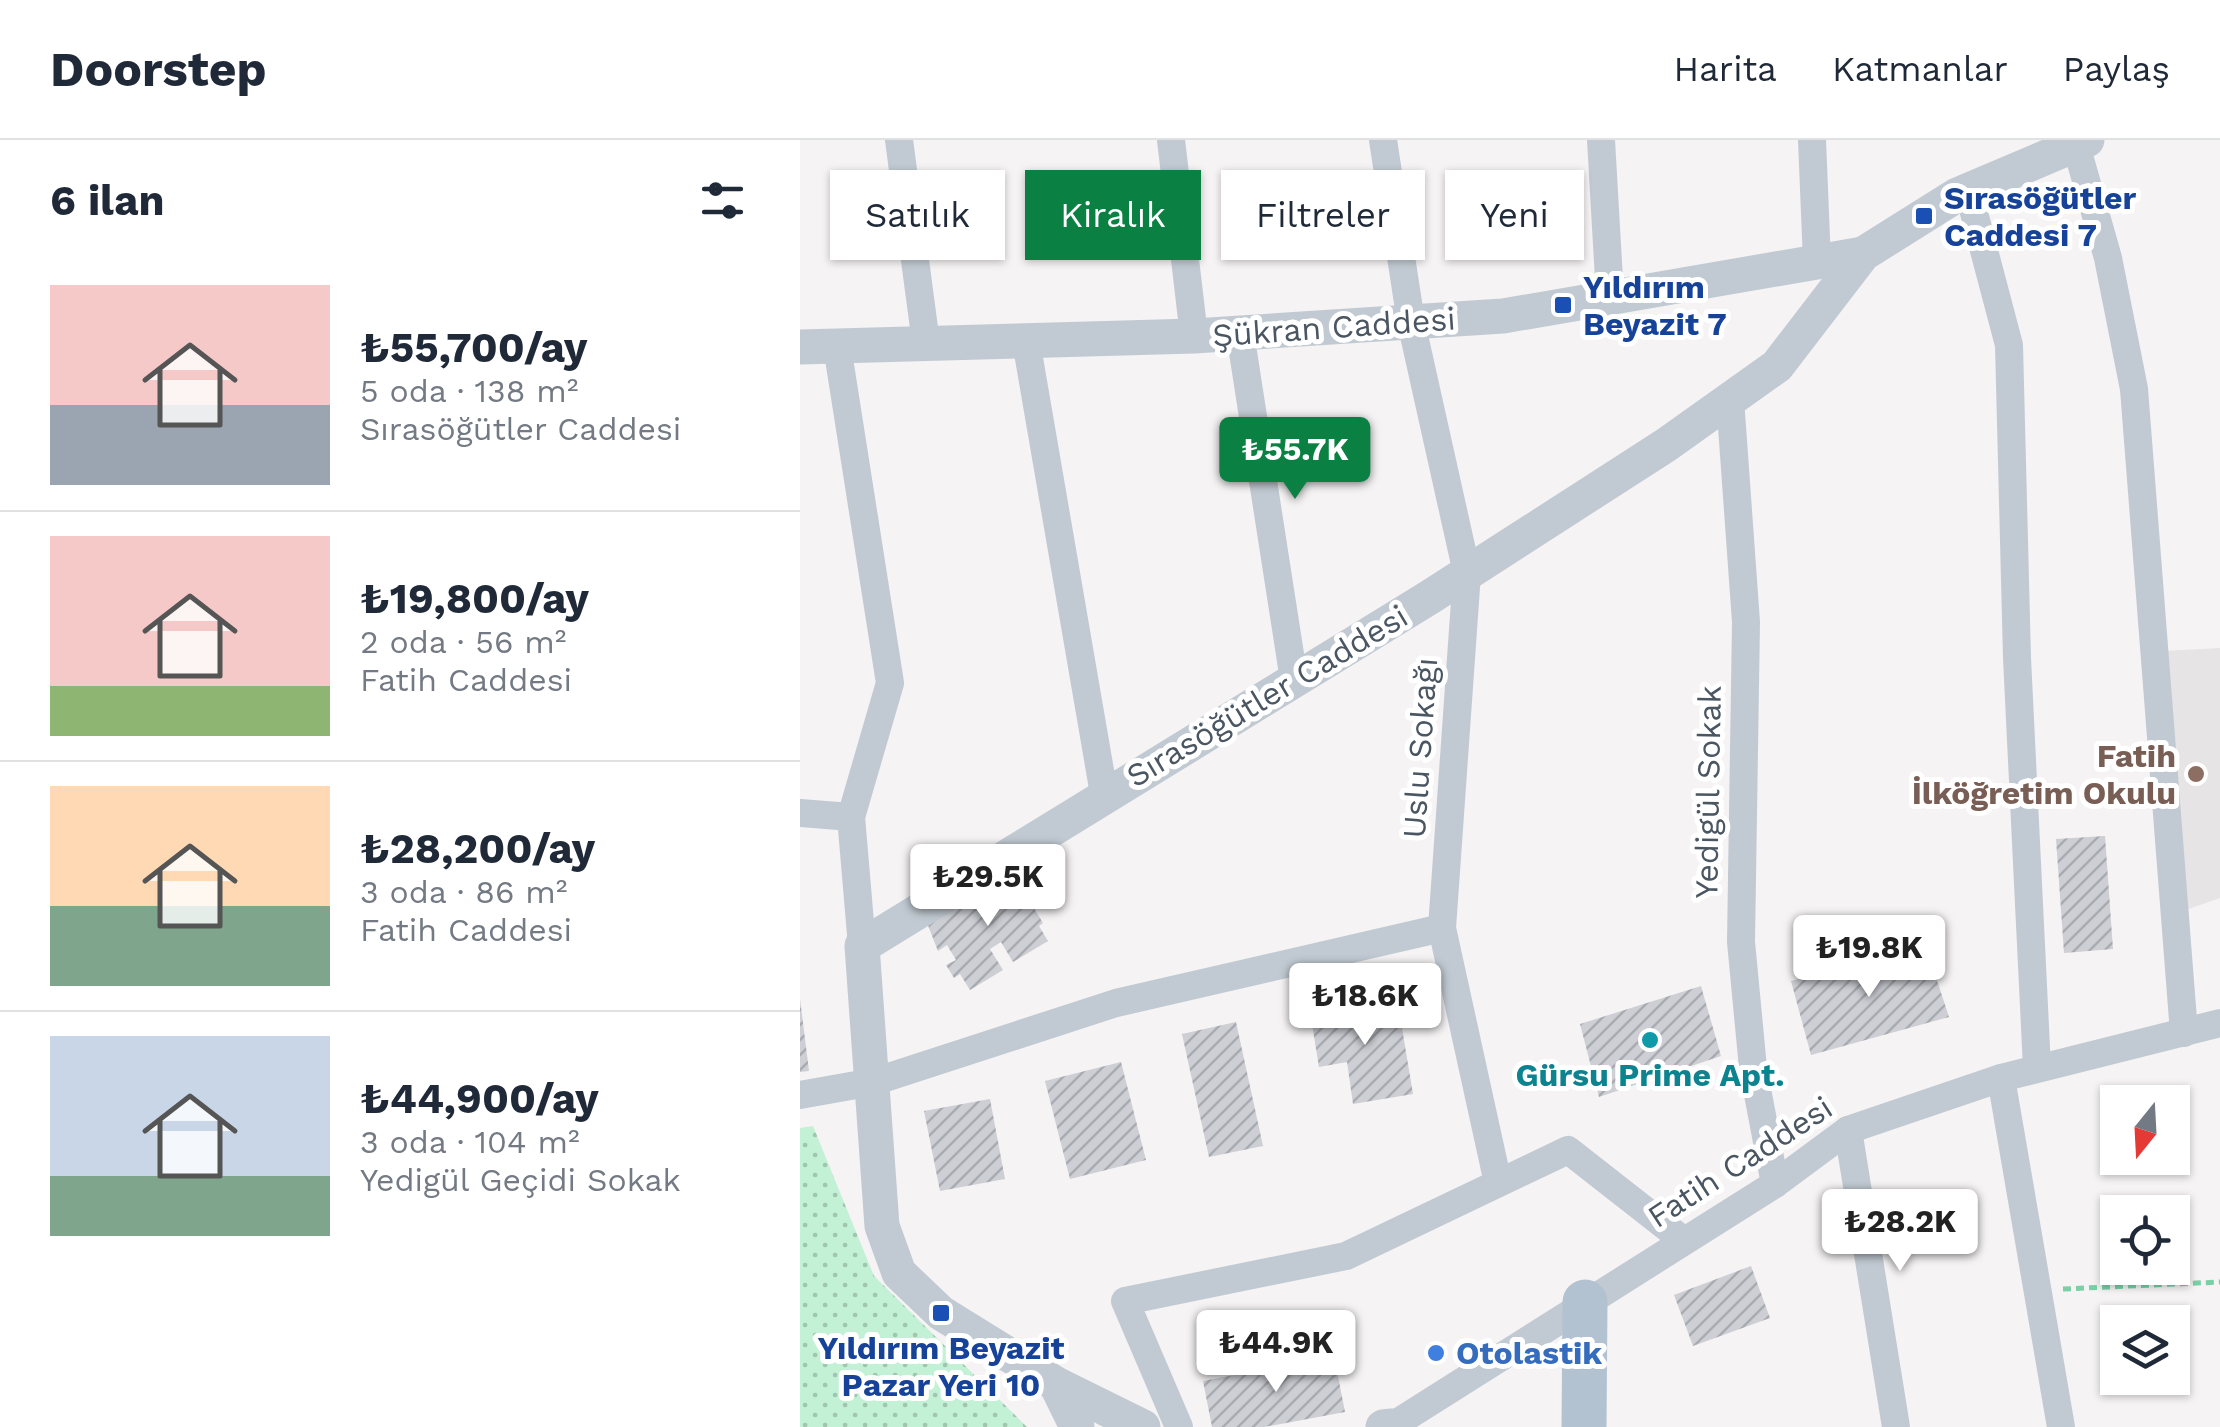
<!DOCTYPE html>
<html lang="tr">
<meta charset="utf-8">
<style>
body{margin:0;font-family:"Work Sans",sans-serif;background:#f6f6f7;color:#1f2937;height:100vh;display:flex;flex-direction:column;font-size:38px;white-space:nowrap}
*{box-sizing:border-box;margin:0}
p{font-size:32px;color:#747a83}
.icon{flex:none;width:55px;height:55px;fill:none;stroke:currentColor;stroke-width:2;stroke-linecap:round;stroke-linejoin:round}
.map{position:relative;flex:1;overflow:hidden}
.details{display:flex;flex-direction:column;background:#fff;width:800px}
.details>*{flex:none}
.hud{position:absolute;left:30px;top:30px;width:950px;height:90px;display:flex;gap:20px}
.needle{width:65px;rotate:198deg}
.tools{position:absolute;left:1300px;top:945px;display:grid;gap:20px}
.tools a{display:grid;place-items:center;width:90px;height:90px;border-radius:0px;background:#fff;box-shadow:0 2px 8px #0004;font-size:50px}
.price{position:absolute;translate:-50% -85px;padding:0 22px;border-radius:10px;background:#fff;color:#222;font-size:32px;line-height:65px;filter:drop-shadow(0 2px 5px #0008)}
.price::after{content:'';position:absolute;left:50%;top:60px;width:30px;height:22px;margin-left:-15px;background:inherit;clip-path:polygon(0 0,100% 0,50% 100%)}
.price.selected{background:#0b8043;color:#fff}
ul{padding:0;list-style:none}
li{display:flex;align-items:center;gap:30px;height:250px;padding:0 50px}
li+li{border-top:2px solid #e0e1e3}
li span{display:grid;place-items:center;flex:none;width:280px;height:200px;border-radius:0px;color:#555}
li>.icon{margin-inline-start:auto}
span .icon{width:120px;height:120px;fill:#fffc;stroke-width:1}
li b{font-size:42px}
h2{display:flex;justify-content:space-between;align-items:center;height:120px;padding:0 50px;font-size:42px}
.chip{padding:0 35px;border-radius:0px;background:#fff;box-shadow:0 2px 8px #0004;font-size:35px;line-height:90px}
.chip.selected{background:#0b8043;color:#fff}
header{display:flex;align-items:center;gap:60px;box-sizing:border-box;height:140px;padding:0 50px;background:#fff;border-bottom:2px solid #e0e1e3}
header strong{font-size:48px}
nav{display:flex;gap:55px;margin-inline-start:auto;font-size:35px}
main{display:flex;flex:1;min-height:0}
.map>svg:first-child{display:block}
.education{fill:#e6e4e5}
.grass{fill:url(#grass-dots)}
.building{fill:url(#building-hatch)}
.lines{fill:none;stroke-linecap:round;stroke-linejoin:round}
.path{stroke:#7ad0a6;stroke-width:5;stroke-dasharray:8 5;stroke-linecap:butt}
.minor{stroke:#c1cad2;stroke-width:28}
.tertiary{stroke:#c1cad2;stroke-width:35}
.primary{stroke:#b3c2d1;stroke-width:45}
.transit-dot{fill:#1a4fb4;stroke:#fff;stroke-width:4}
.education-dot{fill:#8d6e63;stroke:#fff;stroke-width:4}
.culture-dot{fill:#0f9aa8;stroke:#fff;stroke-width:4}
.shop-dot{fill:#3f7fe0;stroke:#fff;stroke-width:4}
.labels{text-anchor:middle;dominant-baseline:central;stroke-width:10;stroke-linejoin:round;paint-order:stroke}
.transit-label{font-size:32px;font-weight:bold;fill:#164399;stroke:#fff;text-anchor:start}
.street-label{font-size:32px;fill:#4a5661;stroke:#fff}
.education-label{font-size:32px;font-weight:bold;fill:#785e54;stroke:#fff;text-anchor:end}
.culture-label{font-size:32px;font-weight:bold;fill:#0d838f;stroke:#fff}
.shop-label{font-size:32px;font-weight:bold;fill:#366cbe;stroke:#fff;text-anchor:start}
</style>
<header>
<strong>Doorstep</strong>
<nav><a>Harita</a><a>Katmanlar</a><a>Paylaş</a></nav>
</header>
<main>
<section class="details">
<h2>6 ilan<svg class="icon" aria-label="filters" viewBox="0 0 24 24"><path d="M4 7h16M4 17h16"/><circle cx="9" cy="7" r="2"/><circle cx="15" cy="17" r="2"/></svg></h2>
<ul>
<li><span style="background:linear-gradient(#f6c9c9 60%,#9aa5b1 0)"><svg class="icon" aria-label="home" viewBox="0 0 24 24"><path d="M3 11l9-7 9 7M6 9v11h12V9"/></svg></span><div><b>₺55,700/ay</b><p>5 oda · 138 m²</p><p>Sırasöğütler Caddesi</p></div></li>
<li><span style="background:linear-gradient(#f6c9c9 75%,#8fb573 0)"><svg class="icon" aria-label="home" viewBox="0 0 24 24"><path d="M3 11l9-7 9 7M6 9v11h12V9"/></svg></span><div><b>₺19,800/ay</b><p>2 oda · 56 m²</p><p>Fatih Caddesi</p></div></li>
<li><span style="background:linear-gradient(#ffd9b3 60%,#7fa58c 0)"><svg class="icon" aria-label="home" viewBox="0 0 24 24"><path d="M3 11l9-7 9 7M6 9v11h12V9"/></svg></span><div><b>₺28,200/ay</b><p>3 oda · 86 m²</p><p>Fatih Caddesi</p></div></li>
<li><span style="background:linear-gradient(#c9d6e8 70%,#7fa58c 0)"><svg class="icon" aria-label="home" viewBox="0 0 24 24"><path d="M3 11l9-7 9 7M6 9v11h12V9"/></svg></span><div><b>₺44,900/ay</b><p>3 oda · 104 m²</p><p>Yedigül Geçidi Sokak</p></div></li>
</ul>
</section>
<div class="map">
<svg width="1420" height="1287" viewBox="0 0 1420 1287">
<defs>
<pattern id="grass-dots" width="8" height="8" patternUnits="userSpaceOnUse" patternTransform="scale(2.5)"><rect width="8" height="8" fill="#c3f1d5"/><path d="M2 2h.1M6 6h.1" fill="none" stroke="#a0c6b0" stroke-width="1.8" stroke-linecap="round"/></pattern>
<pattern id="building-hatch" width="6" height="6" patternUnits="userSpaceOnUse" patternTransform="scale(2.5)"><rect width="6" height="6" fill="#cdcfd5"/><path d="M-1 1l2-2M0 6l6-6M5 7l2-2" fill="none" stroke="#a8abb0"/></pattern>
</defs>
<rect width="100%" height="100%" fill="#f5f3f3"/>
<polygon class="education" points="1420,508 1420,758 1380,772 1365,511"/>
<polygon class="grass" points="13,986 74,1136 227,1287 0,1287 0,988"/>
<g class="building">
<polygon points="1305,696 1313,809 1264,813 1256,699"/>
<polygon points="209,727 243,783 239,786 248,801 213,822 201,802 190,809 203,830 170,850 160,834 154,838 146,825 156,820 147,805 138,811 127,783"/>
<polygon points="1126,807 1149,877 1011,915 991,841"/>
<polygon points="901,846 921,916 799,957 780,884"/>
<polygon points="597,858 613,954 553,964 547,922 519,927 510,872"/>
<polygon points="0,859 9,931 0,932"/>
<polygon points="436,882 463,1006 409,1017 382,894"/>
<polygon points="321,922 346,1020 270,1039 245,941"/>
<polygon points="190,959 205,1039 140,1051 124,971"/>
<polygon points="951,1126 970,1178 893,1206 874,1155"/>
<polygon points="534,1216 545,1272 464,1287 412,1287 403,1241"/>
</g>
<g class="lines">
<polyline class="path" points="1263,1149 1420,1142"/>
<g class="minor">
<polyline points="99,0 126,203"/>
<polyline points="371,0 394,196"/>
<polyline points="583,0 611,182 667,433 642,788 698,1043"/>
<polyline points="801,0 810,157"/>
<polyline points="1012,0 1017,122"/>
<polyline points="1276,5 1308,118 1334,249 1384,893"/>
<polyline points="1168,50 1209,205 1217,518 1237,928"/>
<polyline points="440,193 494,540"/>
<polyline points="226,201 304,654"/>
<polyline points="37,206 90,543 51,677"/>
<polyline points="930,259 946,482 941,802 953,928 975,1044"/>
<polyline points="0,673 51,677 62,806"/>
<polyline points="1201,938 1261,1287"/>
<polyline points="0,955 73,942 316,863 642,788"/>
<polyline points="1048,990 1096,1287"/>
<polyline points="592,1286 975,1044 1048,990 1201,938 1420,883"/>
<polyline points="379,1287 325,1161 546,1116 768,1010 883,1100"/>
</g>
<g class="tertiary">
<polyline points="0,207 394,196 703,176 1063,114"/>
<polyline points="256,1244 277,1287"/>
<polyline points="343,1287 256,1244 141,1173 99,1133 82,1086 62,806 630,457 866,305 977,226 1063,114 1157,55 1287,0"/>
<polyline points="583,1287 592,1286"/>
</g>
<polyline class="primary" points="784,1287 785,1162"/>
</g>
<g class="transit-dot">
<rect x="1114" y="66" width="20" height="20" rx="5"/>
<rect x="753" y="155" width="20" height="20" rx="5"/>
<rect x="131" y="1163" width="20" height="20" rx="5"/>
</g>
<circle class="education-dot" cx="1396" cy="634" r="10"/>
<circle class="culture-dot" cx="850" cy="900" r="10"/>
<circle class="shop-dot" cx="636" cy="1213" r="10"/>
<g class="labels">
<g class="transit-label">
<text x="1144" y="58">Sırasöğütler<tspan x="1144" dy="37">Caddesi 7</tspan></text>
<text x="783" y="147">Yıldırım<tspan x="783" dy="37">Beyazit 7</tspan></text>
<text x="141" y="1208" text-anchor="middle">Yıldırım Beyazit<tspan x="141" dy="37">Pazar Yeri 10</tspan></text>
</g>
<g class="street-label">
<text transform="translate(534 187) rotate(-4)">Şükran Caddesi</text>
<text transform="translate(467 556) rotate(-31)">Sırasöğütler Caddesi</text>
<text transform="translate(620 608) rotate(-86)">Uslu Sokağı</text>
<text transform="translate(908 652) rotate(-89)">Yedigül Sokak</text>
<text transform="translate(940 1022) rotate(-33)">Fatih Caddesi</text>
</g>
<g class="education-label">
<text x="1376" y="616">Fatih<tspan x="1376" dy="37">İlköğretim Okulu</tspan></text>
</g>
<g class="culture-label">
<text x="850" y="935">Gürsu Prime Apt.</text>
</g>
<g class="shop-label">
<text x="656" y="1213">Otolastik</text>
</g>
</g>
</svg>
<div class="tools">
<a><svg class="needle" viewBox="-14 -14 28 28"><path d="M0-13l5 13h-10z" fill="#e53935"/><path d="M0 13l5-13h-10z" fill="#747a83"/></svg></a>
<a><svg class="icon" aria-label="locate" viewBox="0 0 24 24"><circle cx="12" cy="12" r="6"/><path d="M12 2v4M12 18v4M2 12h4M18 12h4"/></svg></a>
<a><svg class="icon" aria-label="layers" viewBox="0 0 24 24"><path d="M12 4l9 5-9 5-9-5zM3 14l9 5 9-5"/></svg></a>
</div>
<b class="price selected" style="left:495px;top:362px">₺55.7K</b>
<b class="price" style="left:188px;top:789px">₺29.5K</b>
<b class="price" style="left:1069px;top:860px">₺19.8K</b>
<b class="price" style="left:565px;top:908px">₺18.6K</b>
<b class="price" style="left:1100px;top:1134px">₺28.2K</b>
<b class="price" style="left:476px;top:1255px">₺44.9K</b>
<div class="hud">
<a class="chip">Satılık</a>
<a class="chip selected">Kiralık</a>
<a class="chip">Filtreler</a>
<a class="chip">Yeni</a>
</div>
</div>
</main>
